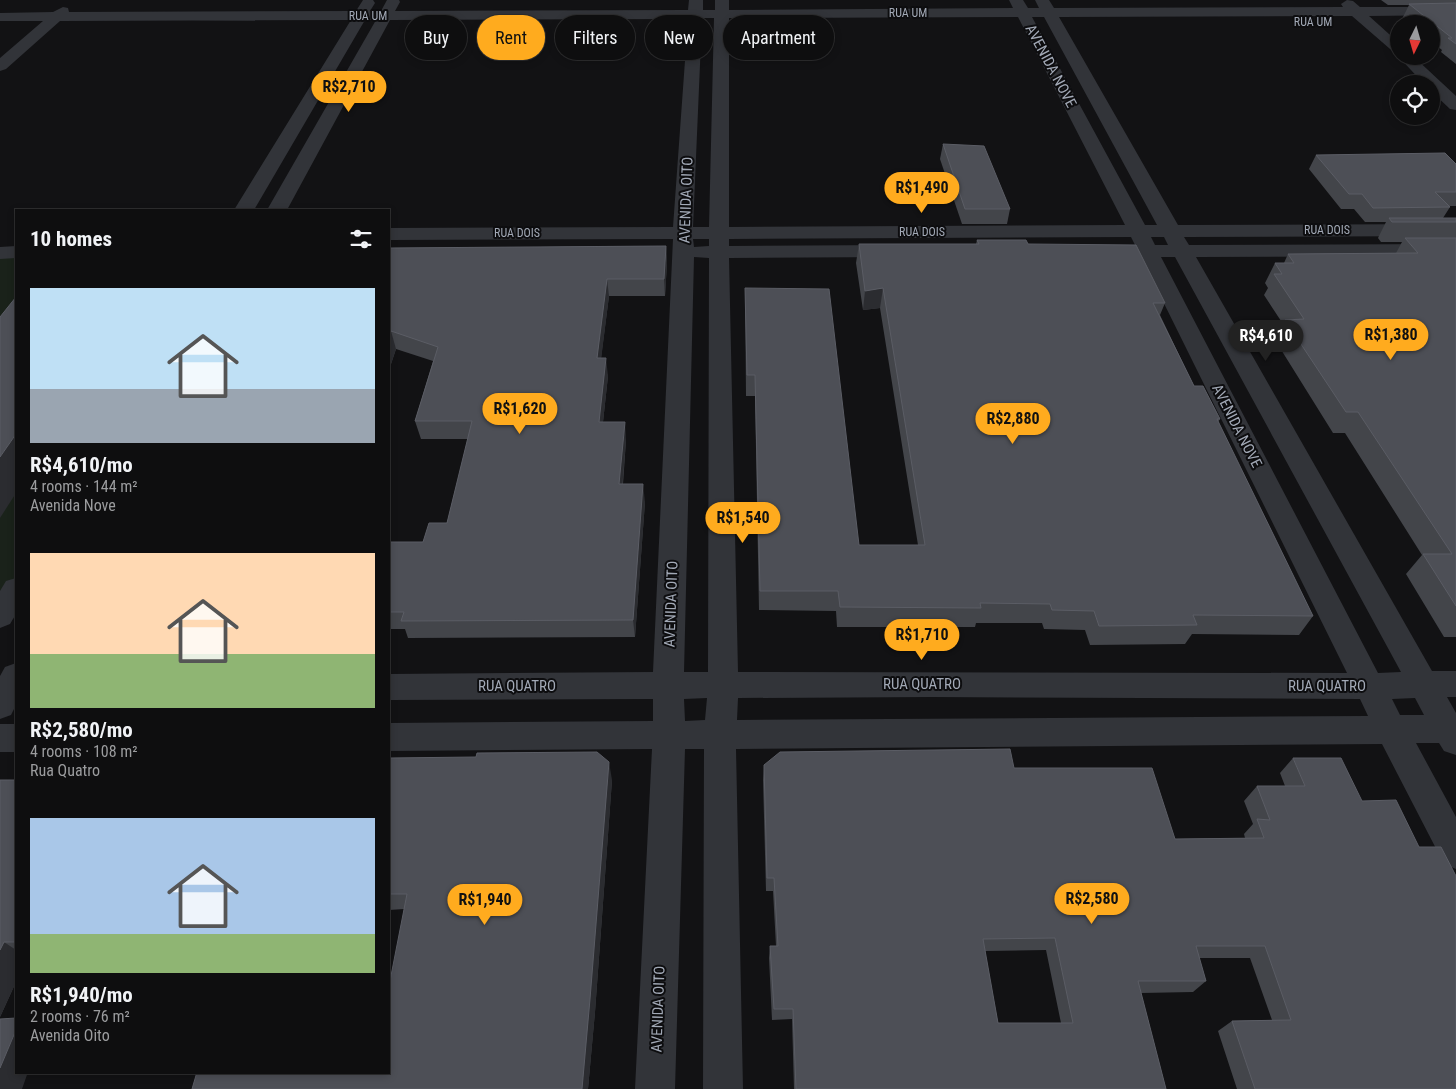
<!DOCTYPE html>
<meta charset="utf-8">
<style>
body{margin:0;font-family:"Roboto Condensed",sans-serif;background:#1c1c1d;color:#f1f3f6;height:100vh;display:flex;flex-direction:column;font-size:19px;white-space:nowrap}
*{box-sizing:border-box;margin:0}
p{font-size:16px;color:#9b9c9e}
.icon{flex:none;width:28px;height:28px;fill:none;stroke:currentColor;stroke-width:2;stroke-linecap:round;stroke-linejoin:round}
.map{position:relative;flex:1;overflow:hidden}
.drawer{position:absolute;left:15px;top:209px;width:375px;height:865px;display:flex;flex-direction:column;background:#0e0e0f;border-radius:0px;box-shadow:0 2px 8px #0003,0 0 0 1px #2e2e2f}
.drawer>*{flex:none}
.top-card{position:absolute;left:405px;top:15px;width:475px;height:45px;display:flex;gap:10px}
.needle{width:32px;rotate:185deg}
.fabs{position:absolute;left:1390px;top:15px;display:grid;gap:10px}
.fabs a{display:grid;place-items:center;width:50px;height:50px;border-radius:50%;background:#0e0e0f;box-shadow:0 2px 8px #0003,0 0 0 1px #2e2e2f;font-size:25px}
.price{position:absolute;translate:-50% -42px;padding:0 11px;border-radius:18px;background:#ffab1e;color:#111;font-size:16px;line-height:32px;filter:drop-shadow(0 1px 2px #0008)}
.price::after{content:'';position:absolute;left:50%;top:30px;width:15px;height:11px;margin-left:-8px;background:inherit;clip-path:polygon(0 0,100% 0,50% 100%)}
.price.selected{background:#222;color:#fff}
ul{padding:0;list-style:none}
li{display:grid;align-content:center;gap:10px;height:265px;padding:0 15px}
li span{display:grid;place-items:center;height:155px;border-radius:0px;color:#555}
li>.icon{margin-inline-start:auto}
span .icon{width:90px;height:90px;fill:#fffc;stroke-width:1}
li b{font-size:21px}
h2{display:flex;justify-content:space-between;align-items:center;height:60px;padding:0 15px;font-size:21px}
.pill{padding:0 18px;border-radius:22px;background:#0e0e0f;box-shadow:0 2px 8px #0003,0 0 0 1px #2e2e2f;font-size:18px;line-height:45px}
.pill.selected{background:#ffab1e;color:#111}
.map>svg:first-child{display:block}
.green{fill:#1a221a}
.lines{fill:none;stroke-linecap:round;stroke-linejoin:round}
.minor{fill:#323439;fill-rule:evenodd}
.wall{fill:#43454a;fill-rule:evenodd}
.shaded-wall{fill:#2b2c30}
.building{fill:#4d4f56;stroke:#5b5d65;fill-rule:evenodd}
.labels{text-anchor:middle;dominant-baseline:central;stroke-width:4;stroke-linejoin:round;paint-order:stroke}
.far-street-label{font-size:12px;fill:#a2a9b6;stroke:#0d0d0f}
.street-label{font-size:15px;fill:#a2a9b6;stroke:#0d0d0f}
</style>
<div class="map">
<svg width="1456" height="1089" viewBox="0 0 1456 1089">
<rect width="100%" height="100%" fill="#121214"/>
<polygon class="green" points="16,252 16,589 0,616 0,253"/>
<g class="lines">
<g class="minor">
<path d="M 363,0 L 373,0 L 375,3 L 370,11 L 381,11 L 387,0 L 399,0 L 400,2 L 395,11 L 688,10 L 689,0 L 703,0 L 703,10 L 715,10 L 715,0 L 729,0 L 729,10 L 1013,8 L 1009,0 L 1023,0 L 1028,8 L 1039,8 L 1035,0 L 1049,0 L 1054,8 L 1343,7 L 1341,4 L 1347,0 L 1353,1 L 1360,7 L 1456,7 L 1456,15 L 1369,16 L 1399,43 L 1399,56 L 1413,56 L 1456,96 L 1456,110 L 1450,109 L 1431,91 L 1431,84 L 1424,84 L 1397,55 L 1352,16 L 1059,17 L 1178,225 L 1456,224 L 1456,236 L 1184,237 L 1189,245 L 1456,244 L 1456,256 L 1196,257 L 1432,671 L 1456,671 L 1456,697 L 1447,697 L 1456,713 L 1456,755 L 1444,751 L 1439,743 L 1416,743 L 1456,817 L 1456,869 L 1444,864 L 1382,744 L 736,749 L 743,1089 L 703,1089 L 704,749 L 685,749 L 675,1089 L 635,1089 L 652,749 L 389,751 L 389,723 L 653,721 L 653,699 L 389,700 L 389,674 L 653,672 L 673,239 L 389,240 L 389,228 L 673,227 L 688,19 L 390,20 L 287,210 L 267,210 L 376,20 L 365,20 L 254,210 L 234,210 L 351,20 L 60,21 L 6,69 L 0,71 L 0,58 L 43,21 L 0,21 L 0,13 L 53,12 L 63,7 L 68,8 L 69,12 L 356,11 ZM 1018,17 L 1125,225 L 729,227 L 729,18 ZM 1032,17 L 1044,17 L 1157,225 L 1145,225 ZM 702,18 L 714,18 L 709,227 L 693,227 ZM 1131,237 L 1135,245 L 1096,247 L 1093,251 L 1096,255 L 1141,257 L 1347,673 L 738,672 L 729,258 L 895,257 L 902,255 L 905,251 L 902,247 L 895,245 L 729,246 L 729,239 ZM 1151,237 L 1164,237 L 1168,245 L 1155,245 ZM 693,239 L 709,239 L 709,246 L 694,247 ZM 694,257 L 709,258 L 708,672 L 684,672 ZM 1161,257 L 1175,257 L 1401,672 L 1378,673 ZM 932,697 L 1360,699 L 1368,716 L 737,720 L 738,698 ZM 707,698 L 705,720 L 685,721 L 684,699 ZM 1415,698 L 1424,715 L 1400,715 L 1392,699 Z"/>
<polygon points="16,246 16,258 0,259 0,247"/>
<polygon points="16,578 16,614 10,624 0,628 0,591 6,581"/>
<polygon points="16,663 16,705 11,715 0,719 0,676 5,667"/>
<rect x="0" y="724" width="16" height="28"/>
</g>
</g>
<g class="wall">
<polygon points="1381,0 1456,0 1456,64 1441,52 1442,50 1431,41 1431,24 1410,24 1403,17 1409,5 1388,5"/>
<polygon points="943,144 1010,209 1007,224 962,224 940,159"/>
<polygon points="1316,155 1456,164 1456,206 1449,206 1450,207 1443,218 1456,218 1456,637 1444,637 1406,574 1422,555 1345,433 1333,433 1275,340 1283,324 1264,295 1268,288 1265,283 1275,263 1284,263 1288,254 1396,253 1402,242 1381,242 1378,238 1386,222 1365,222 1354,209 1341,209 1309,169"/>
<polygon points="977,240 1028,244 1165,303 1160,315 1194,386 1220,419 1218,422 1313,616 1299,635 1192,634 1185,644 1090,645 1085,630 1044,629 1042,623 976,623 975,627 837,627 836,611 759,610 755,396 746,396 745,288 859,545 918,545 880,308 863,310 856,263 859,244 976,244"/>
<polygon points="666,246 667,263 665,296 609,296 601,358 608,376 603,422 626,440 623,484 645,502 635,637 408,638 405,629 389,629 389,542 423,542 447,523 468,439 421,439 415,421 433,361 396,349 389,370 389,248"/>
<polygon points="389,758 612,780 595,1012 588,1089 192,1089 389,1072 404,909 389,910"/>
<path d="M 1293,758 L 1456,1089 L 1237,1089 L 1218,1031 L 1232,1021 L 1272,1020 L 1250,958 L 1199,958 L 1206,981 L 1193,992 L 1141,993 L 1166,1089 L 794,1089 L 792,1019 L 772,1020 L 769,958 L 770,946 L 776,946 L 773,891 L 766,891 L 763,780 L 764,765 L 1014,768 L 1175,839 L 1245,838 L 1244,834 L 1253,824 L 1244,801 L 1257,786 L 1285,786 L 1280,773 ZM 1046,950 L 1061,1023 L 998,1023 L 985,951 Z"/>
<polygon points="0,780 16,780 16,982 0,1017"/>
</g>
<g class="shaded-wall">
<polygon points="666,246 667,263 665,296 664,279"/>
<polygon points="607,279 609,296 599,376 597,358"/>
<polygon points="883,288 880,308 863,310 865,291"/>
<polygon points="391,331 396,349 389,370 389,336"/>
<polygon points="606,358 608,376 601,440 599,422"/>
<polygon points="625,422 626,440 621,502 619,484"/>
<polygon points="16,434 16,493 0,518 0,457"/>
<polygon points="643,484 645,502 635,637 633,620"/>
<polygon points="609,762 612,780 595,1012 588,1089 582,1089"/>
<polygon points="4,942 16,950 16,982 0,1017 0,950"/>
<polygon points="16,1030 16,1072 28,1072 22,1089 0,1089 0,1068"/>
</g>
<g class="building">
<polygon points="1456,3 1456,44 1448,38 1452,38 1409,4"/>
<polygon points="943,144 984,146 1010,209 965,209"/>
<polygon points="1445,153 1456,164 1456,192 1435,192 1450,207 1373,208 1362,194 1349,194 1316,155"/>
<polygon points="1389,218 1456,218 1456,222 1392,222"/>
<polygon points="1405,238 1456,238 1456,606 1423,554 1452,554 1358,412 1346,412 1285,320 1304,319 1274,274 1282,274 1275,263 1294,263 1288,254 1418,253"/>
<polygon points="977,240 1026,240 1028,244 1136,245 1165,303 1153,303 1194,386 1203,386 1220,419 1217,419 1313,616 1193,615 1197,625 1099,626 1094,611 1052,610 1050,604 980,603 981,608 840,607 838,591 760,591 755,375 747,375 745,288 829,289 859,545 925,545 883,288 865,291 859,244 979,244"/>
<polygon points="666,246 664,279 607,279 597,358 606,358 599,422 625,422 619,484 643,484 633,620 401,621 404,612 389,612 389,542 423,542 429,523 447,523 472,421 415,421 438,347 391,331 389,336 389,248"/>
<polygon points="16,297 16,434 0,457 0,317"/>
<path d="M 1010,749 L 1014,768 L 1152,768 L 1175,839 L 1264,838 L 1257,819 L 1270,820 L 1257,786 L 1305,786 L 1293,758 L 1341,758 L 1362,801 L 1396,800 L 1419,847 L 1441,847 L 1456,876 L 1456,1089 L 1255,1089 L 1232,1021 L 1291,1020 L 1265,946 L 1196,946 L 1206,981 L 1138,981 L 1166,1089 L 796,1089 L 793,1009 L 774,1009 L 770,946 L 778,946 L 774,878 L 767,878 L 764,765 L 780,752 ZM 1055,938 L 1073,1023 L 998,1023 L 983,939 Z"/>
<polygon points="597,752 609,762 590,999 582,1089 192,1089 197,1072 389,1072 389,986 407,894 389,894 389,758 476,757 477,753"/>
<polygon points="0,780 16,780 16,942 4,942 0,950"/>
<polygon points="16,1018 16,1030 0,1068 0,1019"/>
</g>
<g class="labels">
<g class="far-street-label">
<text x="908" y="13">RUA UM</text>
<text x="368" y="16">RUA UM</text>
<text x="1313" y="22">RUA UM</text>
<text x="1327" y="230">RUA DOIS</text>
<text x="922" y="232">RUA DOIS</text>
<text x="517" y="233">RUA DOIS</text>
</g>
<g class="street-label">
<text transform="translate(1051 66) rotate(62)">AVENIDA NOVE</text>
<text transform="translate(686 200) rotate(-88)">AVENIDA OITO</text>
<text transform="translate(1237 426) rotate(63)">AVENIDA NOVE</text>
<text transform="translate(671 604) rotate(-88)">AVENIDA OITO</text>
<text x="922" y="684">RUA QUATRO</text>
<text x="517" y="686">RUA QUATRO</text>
<text x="1327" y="686">RUA QUATRO</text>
<text transform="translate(658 1009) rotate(-88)">AVENIDA OITO</text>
</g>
</g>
</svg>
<div class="fabs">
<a><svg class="needle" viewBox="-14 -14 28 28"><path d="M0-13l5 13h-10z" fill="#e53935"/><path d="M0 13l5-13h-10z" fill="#9b9c9e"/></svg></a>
<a><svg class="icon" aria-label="locate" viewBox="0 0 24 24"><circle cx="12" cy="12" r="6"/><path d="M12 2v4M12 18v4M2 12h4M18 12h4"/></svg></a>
</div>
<b class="price" style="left:349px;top:113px">R$2,710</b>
<b class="price" style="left:922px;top:214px">R$1,490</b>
<b class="price" style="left:1391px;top:361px">R$1,380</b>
<b class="price selected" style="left:1266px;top:362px">R$4,610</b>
<b class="price" style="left:520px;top:435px">R$1,620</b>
<b class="price" style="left:1013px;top:445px">R$2,880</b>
<b class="price" style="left:743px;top:544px">R$1,540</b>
<b class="price" style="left:922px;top:661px">R$1,710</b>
<b class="price" style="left:1092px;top:925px">R$2,580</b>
<b class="price" style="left:485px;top:926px">R$1,940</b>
<div class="top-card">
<a class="pill">Buy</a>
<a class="pill selected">Rent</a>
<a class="pill">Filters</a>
<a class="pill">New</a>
<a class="pill">Apartment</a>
</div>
<section class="drawer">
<h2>10 homes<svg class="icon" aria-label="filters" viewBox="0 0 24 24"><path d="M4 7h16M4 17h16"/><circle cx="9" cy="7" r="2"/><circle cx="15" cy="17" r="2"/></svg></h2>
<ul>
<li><span style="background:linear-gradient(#bfe0f5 65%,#9aa5b1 0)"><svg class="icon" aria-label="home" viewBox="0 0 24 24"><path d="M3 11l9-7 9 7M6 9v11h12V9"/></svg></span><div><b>R$4,610/mo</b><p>4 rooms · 144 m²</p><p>Avenida Nove</p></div></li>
<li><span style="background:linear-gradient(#ffd9b3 65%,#8fb573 0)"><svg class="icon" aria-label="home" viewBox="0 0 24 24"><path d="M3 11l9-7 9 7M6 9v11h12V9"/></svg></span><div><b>R$2,580/mo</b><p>4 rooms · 108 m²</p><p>Rua Quatro</p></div></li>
<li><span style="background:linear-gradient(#a9c7e8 75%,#8fb573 0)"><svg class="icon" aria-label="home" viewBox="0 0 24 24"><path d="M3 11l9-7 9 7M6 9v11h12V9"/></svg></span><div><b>R$1,940/mo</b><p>2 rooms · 76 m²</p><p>Avenida Oito</p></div></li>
</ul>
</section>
</div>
